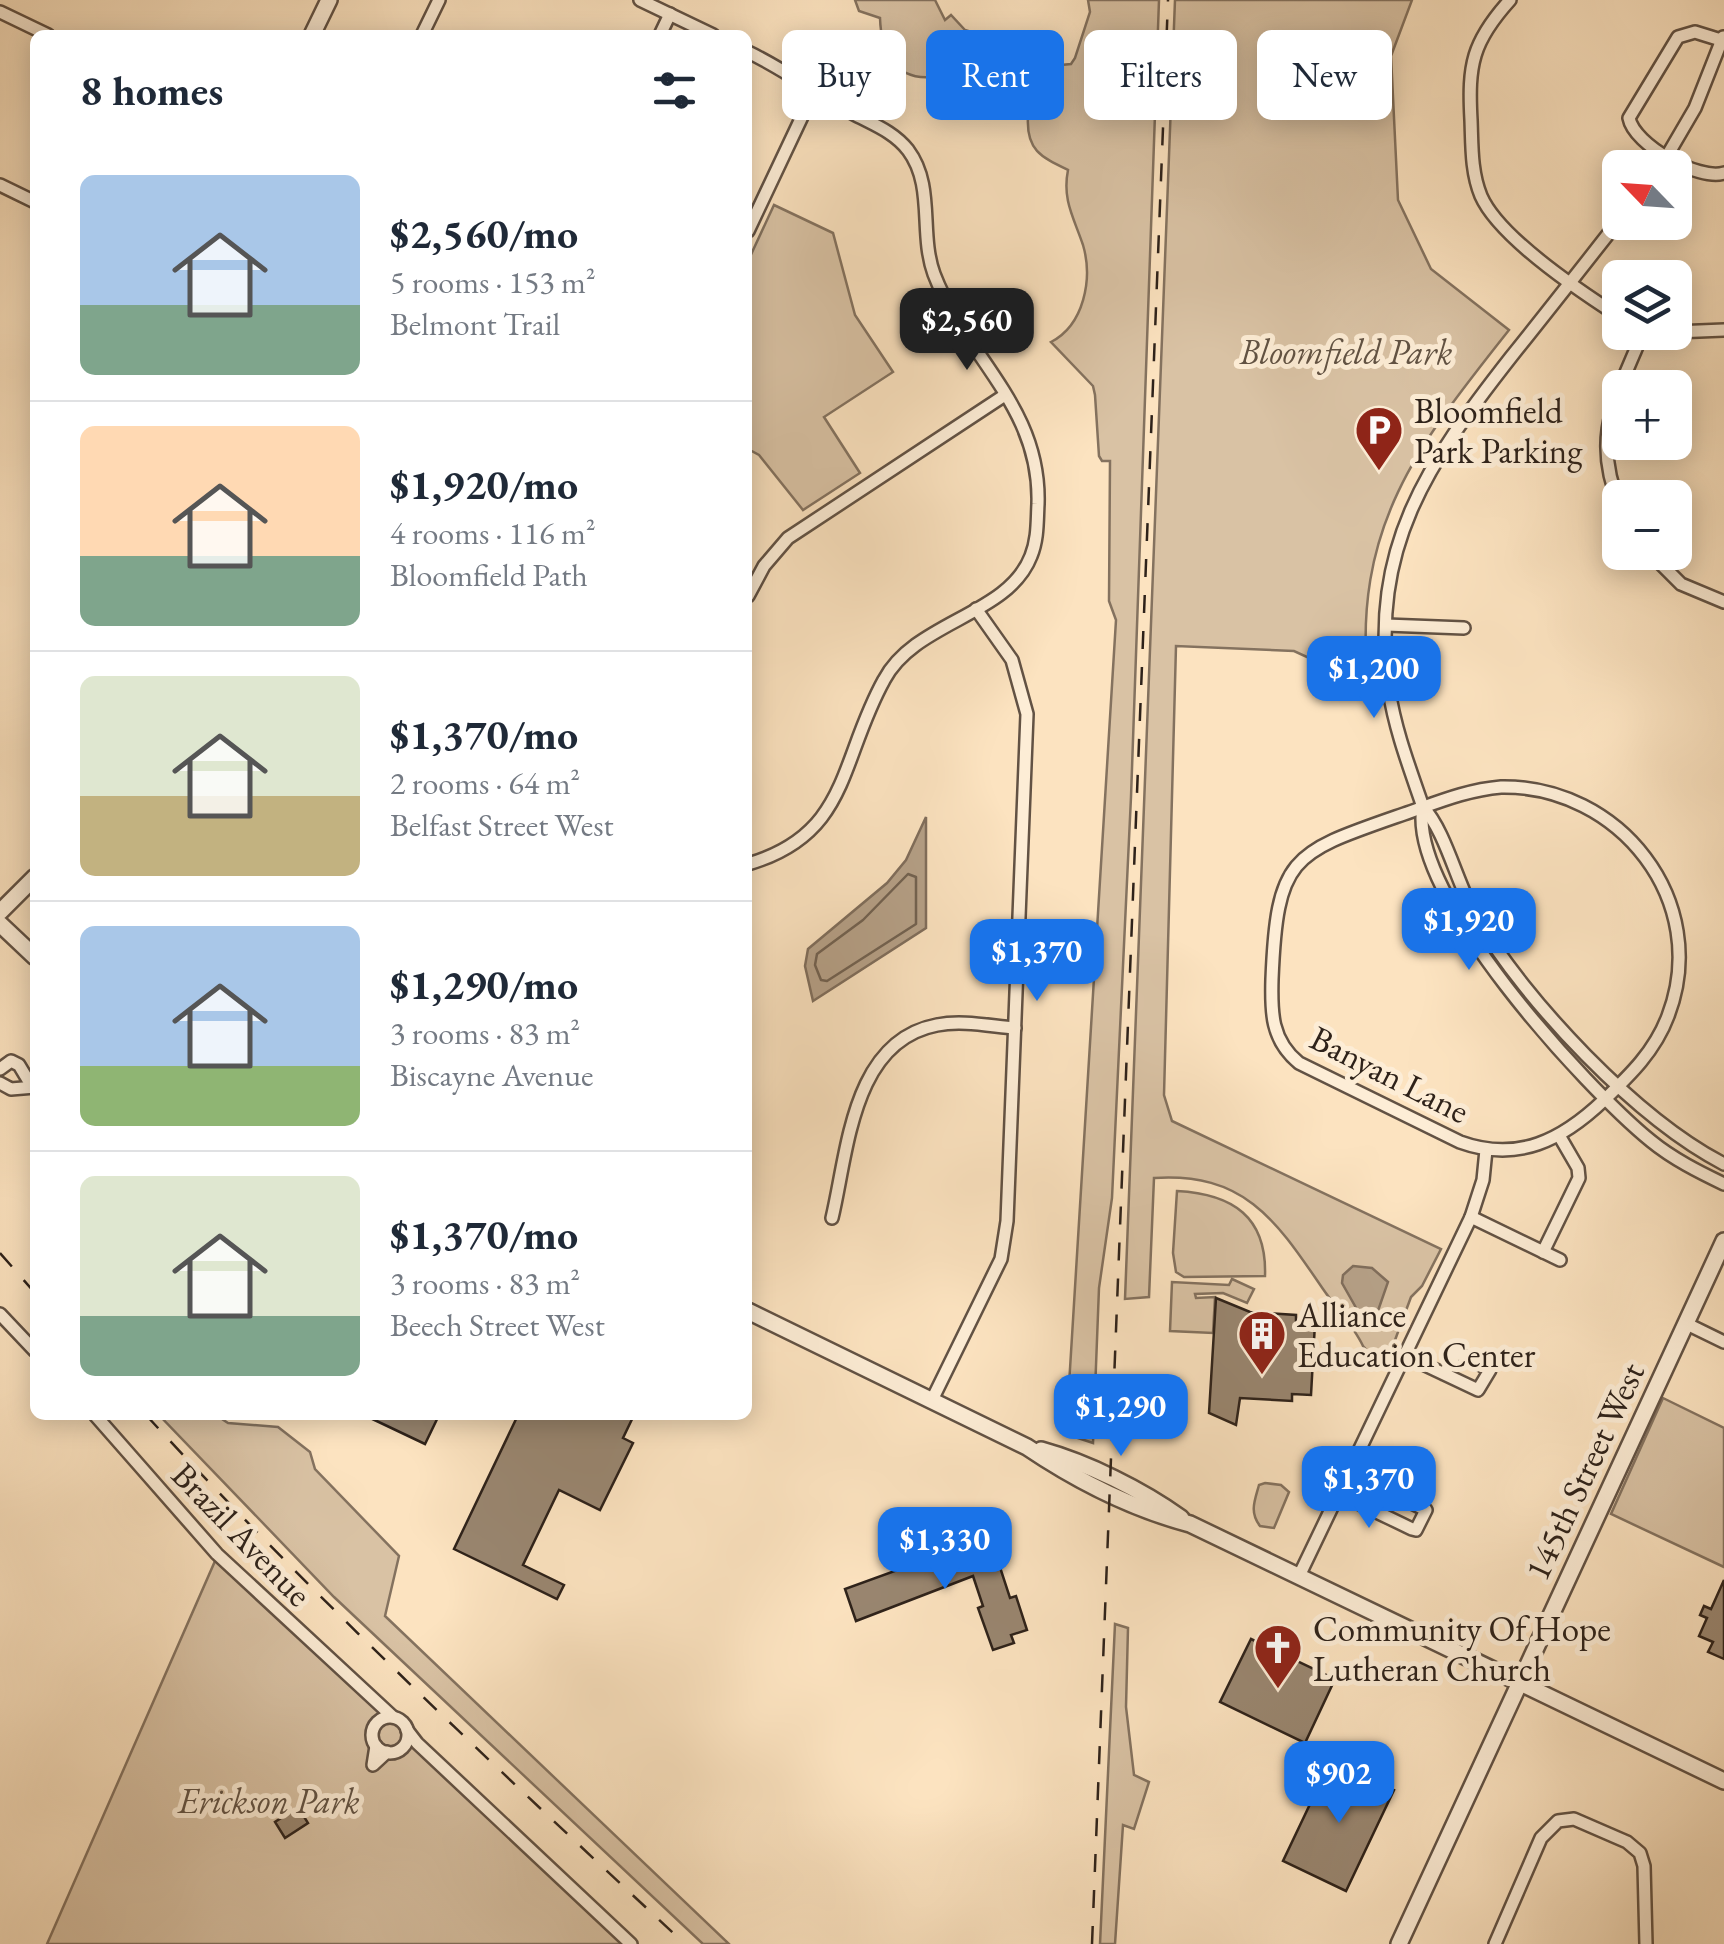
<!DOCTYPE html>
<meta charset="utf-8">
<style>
body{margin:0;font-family:"EB Garamond",serif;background:#f6f6f7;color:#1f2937;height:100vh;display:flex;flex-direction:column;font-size:38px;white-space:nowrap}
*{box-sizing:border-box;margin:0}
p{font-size:32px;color:#747a83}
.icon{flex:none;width:55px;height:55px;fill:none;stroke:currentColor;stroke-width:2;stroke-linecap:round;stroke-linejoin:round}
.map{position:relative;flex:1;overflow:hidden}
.details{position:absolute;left:30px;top:30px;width:722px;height:1390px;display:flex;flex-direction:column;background:#fff;border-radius:15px;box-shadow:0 5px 25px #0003}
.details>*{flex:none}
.banner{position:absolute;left:782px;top:30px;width:790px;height:90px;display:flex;gap:20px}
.needle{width:65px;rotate:295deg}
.buttons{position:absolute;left:1602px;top:150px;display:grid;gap:20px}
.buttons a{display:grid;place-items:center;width:90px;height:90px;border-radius:15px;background:#fff;box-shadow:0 5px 25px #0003;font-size:50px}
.price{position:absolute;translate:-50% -85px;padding:0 22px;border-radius:20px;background:#1a73e8;color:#fff;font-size:32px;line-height:65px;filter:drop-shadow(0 2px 5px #0008)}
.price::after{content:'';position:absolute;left:50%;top:60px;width:30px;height:22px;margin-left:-15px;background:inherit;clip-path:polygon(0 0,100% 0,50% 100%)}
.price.active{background:#222;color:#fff}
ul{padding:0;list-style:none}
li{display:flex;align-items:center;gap:30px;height:250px;padding:0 50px}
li+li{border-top:2px solid #e0e1e3}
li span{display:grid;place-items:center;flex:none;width:280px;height:200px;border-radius:15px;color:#555}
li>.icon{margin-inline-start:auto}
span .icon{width:120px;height:120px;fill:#fffc;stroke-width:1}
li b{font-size:42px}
h2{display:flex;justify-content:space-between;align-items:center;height:120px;padding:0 50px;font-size:42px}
.tag{padding:0 35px;border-radius:15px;background:#fff;box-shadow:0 5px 25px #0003;font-size:35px;line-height:90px}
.tag.active{background:#1a73e8;color:#fff}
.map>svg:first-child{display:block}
.green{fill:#d9c2a4;stroke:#84725f;stroke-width:2.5}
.water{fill:#b6a188;stroke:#806e5c;stroke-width:2.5}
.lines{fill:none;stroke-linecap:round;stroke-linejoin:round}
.shore{stroke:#726251;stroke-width:2.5}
.building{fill:#998670;stroke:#2e221a;stroke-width:2.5}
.minor-casing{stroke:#625244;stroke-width:16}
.tertiary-casing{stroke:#625244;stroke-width:20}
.minor{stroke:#fdedd6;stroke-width:11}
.tertiary{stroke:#fdedd6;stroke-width:15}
.rail{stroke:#2e221a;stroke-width:2.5;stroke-dasharray:18 18;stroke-linecap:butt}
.labels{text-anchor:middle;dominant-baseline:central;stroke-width:10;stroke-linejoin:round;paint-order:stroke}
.park-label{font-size:35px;font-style:italic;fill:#615243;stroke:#fdedd6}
.poi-label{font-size:35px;fill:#2e221a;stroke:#fdedd6;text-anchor:start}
.street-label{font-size:35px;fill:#2e221a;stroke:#fdedd6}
</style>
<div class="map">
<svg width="1724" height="1944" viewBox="0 0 1724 1944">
<rect width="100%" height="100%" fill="#fce3c0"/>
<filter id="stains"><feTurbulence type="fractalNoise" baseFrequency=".002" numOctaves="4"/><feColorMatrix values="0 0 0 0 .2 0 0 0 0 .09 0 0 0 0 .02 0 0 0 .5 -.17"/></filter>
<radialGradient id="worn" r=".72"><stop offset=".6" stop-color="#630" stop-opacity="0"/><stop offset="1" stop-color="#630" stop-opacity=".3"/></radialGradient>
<g class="green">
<path d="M 855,0 L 935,0 L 945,20 L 951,15 L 965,30 L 1006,43 L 1039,63 L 1050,66 L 1071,64 L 1075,58 L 1090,12 L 1088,0 L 1159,0 L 1131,797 L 1112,1198 L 1099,1288 L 1093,1443 L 1066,1434 L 1116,620 L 1109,601 L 1110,461 L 1102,461 L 1099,456 L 1095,395 L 1093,386 L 1051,342 C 1084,325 1093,279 1083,245 C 1074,218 1062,200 1068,170 C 1041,157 1026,150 1028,117 L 1048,108 L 1043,92 L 953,52 L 947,52 L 931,77 C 893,80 881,49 880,18 L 859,11 Z"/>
<path d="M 1175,0 L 1412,0 L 1391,56 L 1398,200 L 1431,269 L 1509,330 C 1417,446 1352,528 1368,685 L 1294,651 L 1176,646 L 1164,1095 L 1172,1121 L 1441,1249 L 1422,1286 L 1411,1297 L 1388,1359 L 1375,1359 L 1363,1346 C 1354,1326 1336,1308 1323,1289 C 1277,1222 1246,1172 1154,1178 L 1149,1297 L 1125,1299 Z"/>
<polygon points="774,205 833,233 855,315 893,372 824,417 860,473 803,510 759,455 748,449 748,261"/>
<path d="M 1177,1191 C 1233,1194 1267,1217 1265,1276 L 1184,1277 L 1176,1272 L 1173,1253 Z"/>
<polygon points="1232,1279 1254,1289 1247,1303 1223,1293 1195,1294 1196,1298 1215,1297 1213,1333 1170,1331 1172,1282 1229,1285"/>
<polygon points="1663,1398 1724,1428 1724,1567 1611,1514"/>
<polygon points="159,1415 216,1415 228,1423 278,1427 310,1452 315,1469 399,1556 385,1616 729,1944 703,1944 334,1597"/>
<path d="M 1265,1483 L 1281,1485 L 1289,1492 L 1274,1528 L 1260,1526 C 1249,1512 1255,1500 1259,1485 Z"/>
<polygon points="219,1552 631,1944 47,1944"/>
<polygon points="1115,1624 1128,1628 1126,1707 1134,1775 1149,1782 1134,1829 1123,1825 1115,1944 1100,1944"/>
</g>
<g class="water">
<polygon points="926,817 926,928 813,1001 805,966 808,949 887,883 906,860"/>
<polygon points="1353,1266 1372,1268 1388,1282 1372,1328 1363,1320 1342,1283 1343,1275"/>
</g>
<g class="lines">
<polygon class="shore" points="908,874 916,877 916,924 827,981 821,980 815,965 817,954 863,920"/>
</g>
<g class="building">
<polygon points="1216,1298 1250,1312 1296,1315 1296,1322 1315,1323 1311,1395 1292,1394 1292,1401 1240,1398 1236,1425 1209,1413"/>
<polygon points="364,1415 439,1415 425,1444"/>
<polygon points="518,1415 634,1415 623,1438 633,1443 600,1510 559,1490 523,1565 564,1585 557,1599 454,1549"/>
<polygon points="974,1548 976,1555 989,1560 997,1558 1010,1598 1016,1596 1027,1630 1011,1635 1014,1643 993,1650 978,1608 983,1606 973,1576 856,1621 845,1589 933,1557 935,1562"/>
<polygon points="1724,1580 1724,1659 1708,1652 1713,1642 1699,1636 1707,1618 1700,1615 1704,1606 1711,1609"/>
<polygon points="1251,1639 1335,1679 1305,1743 1220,1702"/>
<polygon points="1331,1760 1394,1790 1346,1891 1283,1861"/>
<polygon points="298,1807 308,1823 285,1838 275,1822"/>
</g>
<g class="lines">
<g class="minor-casing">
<g id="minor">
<polyline points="640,0 713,35"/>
<path d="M 1510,0 C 1472,42 1468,65 1471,120 C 1472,145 1471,172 1481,196 C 1499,237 1581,292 1620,317"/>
<polyline points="0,12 48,35"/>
<polyline points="422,35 439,0"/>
<polyline points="660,35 670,14"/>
<path d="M 1724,41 L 1695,32 L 1678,37 L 1629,118 C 1634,145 1699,181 1724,173"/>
<path d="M 748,52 C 784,69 816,93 852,113 C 872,124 893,131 908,150 C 935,186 919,233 934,274 C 966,358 1041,406 1038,504 C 1037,521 1038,539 1031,556 C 1008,616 915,621 884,680 C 839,761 850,834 748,864"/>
<polyline points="1660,168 1695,108 1723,37"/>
<polyline points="0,185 35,202"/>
<path d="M 1620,219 C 1584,265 1548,311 1511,357 C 1428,463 1369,547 1389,690 C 1395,730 1410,769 1423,807 C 1446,832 1457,884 1476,917 C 1526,1002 1637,1119 1724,1164"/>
<polyline points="748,231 815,89"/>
<polyline points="1675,332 1724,330"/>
<path d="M 1620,506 C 1590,435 1617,397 1643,332"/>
<polyline points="1649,552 1681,584 1724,602"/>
<polyline points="748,596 764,566 788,538 1005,395"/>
<polyline points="1386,625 1464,628"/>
<path d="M 1501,787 C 1619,785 1712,901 1668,1016 C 1655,1051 1630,1075 1604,1100 C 1562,1140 1518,1163 1460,1142 L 1299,1063 C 1271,1040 1271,1012 1272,979 C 1277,855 1292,853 1404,814 C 1436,803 1466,790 1501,787 Z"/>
<path d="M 1423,807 C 1407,894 1586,1088 1651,1141 C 1673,1159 1699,1172 1724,1184"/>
<polyline points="0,1069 11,1061 19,1065 31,1085"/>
<polyline points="0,1083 11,1089 35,1087"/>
<polyline points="1471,1217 1560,1260"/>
<path d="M 832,1218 C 848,1151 852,1041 937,1025 C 962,1020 990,1026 1015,1028"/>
<polyline points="1543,1252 1579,1178 1578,1168 1560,1137"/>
<polyline points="0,1314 35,1351"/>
<polyline points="1685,1323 1724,1342"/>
<polyline points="1404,1355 1478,1390 1490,1370 1457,1352 1444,1374"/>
<polyline points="932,1400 1001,1259 1007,1221 1027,714 1012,660 976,609"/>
<polyline points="95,1415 217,1554 393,1717"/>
<path d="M 1338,1493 C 1362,1505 1387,1517 1412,1529 L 1416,1530 L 1426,1510 L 1388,1491 L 1376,1512"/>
<polyline points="1299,1576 1471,1217 1483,1180 1486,1150"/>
<circle cx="390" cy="1735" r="18"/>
<polyline points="407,1730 417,1743 631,1944"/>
<polyline points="376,1746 373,1765 387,1752"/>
<polyline points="1495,1944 1541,1838 1558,1821 1574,1819 1627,1842 1640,1853 1644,1866 1646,1944"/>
</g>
</g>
<g class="tertiary-casing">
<g id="tertiary">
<polyline points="312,35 329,0"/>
<polyline points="0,912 35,877"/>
<polyline points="0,924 35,957"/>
<path d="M 748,1311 L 1027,1447 C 1076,1480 1133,1509 1190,1524 L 1724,1781"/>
<path d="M 1041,1450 C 1088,1463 1142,1490 1181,1518"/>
<polyline points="1399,1944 1724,1241"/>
</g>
</g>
<use href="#minor" class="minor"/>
<use href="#tertiary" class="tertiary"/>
<g class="rail">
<polyline points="0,1253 35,1293"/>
<path d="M 146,1415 C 317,1601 501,1772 685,1944"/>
<polyline points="1092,1944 1168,0"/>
</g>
</g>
<defs>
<g id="parking-pin" transform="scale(2.5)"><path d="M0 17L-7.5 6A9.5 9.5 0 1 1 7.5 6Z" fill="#8f2418" stroke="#fdedd6"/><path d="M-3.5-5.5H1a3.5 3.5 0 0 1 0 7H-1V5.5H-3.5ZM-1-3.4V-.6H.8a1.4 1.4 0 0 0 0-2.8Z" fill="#fff"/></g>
<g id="building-pin" transform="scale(2.5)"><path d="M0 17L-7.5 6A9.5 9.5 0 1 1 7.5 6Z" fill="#8f2418" stroke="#fdedd6"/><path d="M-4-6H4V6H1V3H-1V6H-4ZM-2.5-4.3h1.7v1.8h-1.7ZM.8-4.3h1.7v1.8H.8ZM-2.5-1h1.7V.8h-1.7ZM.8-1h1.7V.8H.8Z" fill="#fff"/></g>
<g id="church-pin" transform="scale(2.5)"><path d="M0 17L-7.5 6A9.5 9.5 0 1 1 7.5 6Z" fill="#8f2418" stroke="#fdedd6"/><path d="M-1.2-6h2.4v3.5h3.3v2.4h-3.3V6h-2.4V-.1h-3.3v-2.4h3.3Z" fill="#fff"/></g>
</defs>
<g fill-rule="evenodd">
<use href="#parking-pin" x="1379" y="430"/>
<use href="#building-pin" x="1262" y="1334"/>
<use href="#church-pin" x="1278" y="1648"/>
</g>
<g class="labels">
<g class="park-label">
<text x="1346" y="351">Bloomfield Park</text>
<text x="269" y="1800">Erickson Park</text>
</g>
<g class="poi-label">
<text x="1414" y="410">Bloomfield<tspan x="1414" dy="40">Park Parking</tspan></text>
<text x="1297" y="1314">Alliance<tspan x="1297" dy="40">Education Center</tspan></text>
<text x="1313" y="1628">Community Of Hope<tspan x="1313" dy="40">Lutheran Church</tspan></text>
</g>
<g class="street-label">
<text transform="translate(1390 1074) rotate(27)">Banyan Lane</text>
<text transform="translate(1584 1471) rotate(-65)">145th Street West</text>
<text transform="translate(242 1534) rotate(46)">Brazil Avenue</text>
</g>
</g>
<rect width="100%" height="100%" filter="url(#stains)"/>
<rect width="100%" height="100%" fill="url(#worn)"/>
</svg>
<div class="buttons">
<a><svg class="needle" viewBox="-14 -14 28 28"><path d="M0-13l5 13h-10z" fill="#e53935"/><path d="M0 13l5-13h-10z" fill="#747a83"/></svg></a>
<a><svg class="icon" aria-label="layers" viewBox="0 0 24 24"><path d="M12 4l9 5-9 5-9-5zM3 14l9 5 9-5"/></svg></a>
<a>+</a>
<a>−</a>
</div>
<b class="price active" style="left:967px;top:373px">$2,560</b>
<b class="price" style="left:1374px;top:721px">$1,200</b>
<b class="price" style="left:1469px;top:973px">$1,920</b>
<b class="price" style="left:1037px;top:1004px">$1,370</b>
<b class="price" style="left:1121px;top:1459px">$1,290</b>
<b class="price" style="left:1369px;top:1531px">$1,370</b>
<b class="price" style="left:945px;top:1592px">$1,330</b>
<b class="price" style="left:1339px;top:1826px">$902</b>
<div class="banner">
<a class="tag">Buy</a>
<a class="tag active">Rent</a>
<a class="tag">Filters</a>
<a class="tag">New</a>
</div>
<section class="details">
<h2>8 homes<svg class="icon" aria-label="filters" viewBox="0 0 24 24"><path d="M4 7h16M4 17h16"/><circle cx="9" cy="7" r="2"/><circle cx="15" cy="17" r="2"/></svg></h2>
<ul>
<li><span style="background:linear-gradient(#a9c7e8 65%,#7fa58c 0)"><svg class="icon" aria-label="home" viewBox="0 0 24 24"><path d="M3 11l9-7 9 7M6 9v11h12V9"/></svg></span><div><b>$2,560/mo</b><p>5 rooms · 153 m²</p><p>Belmont Trail</p></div></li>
<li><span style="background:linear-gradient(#ffd9b3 65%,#7fa58c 0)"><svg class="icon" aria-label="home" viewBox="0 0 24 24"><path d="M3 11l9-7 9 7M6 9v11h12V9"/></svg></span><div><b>$1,920/mo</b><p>4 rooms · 116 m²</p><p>Bloomfield Path</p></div></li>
<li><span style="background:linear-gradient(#dfe7d0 60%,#c2b280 0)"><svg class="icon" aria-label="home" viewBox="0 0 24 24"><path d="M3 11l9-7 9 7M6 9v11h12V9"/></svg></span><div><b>$1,370/mo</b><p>2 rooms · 64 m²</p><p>Belfast Street West</p></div></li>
<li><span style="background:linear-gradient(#a9c7e8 70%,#8fb573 0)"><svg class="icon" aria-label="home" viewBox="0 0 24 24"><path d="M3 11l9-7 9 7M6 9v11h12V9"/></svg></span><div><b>$1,290/mo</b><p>3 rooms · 83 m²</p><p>Biscayne Avenue</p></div></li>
<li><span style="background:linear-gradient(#dfe7d0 70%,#7fa58c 0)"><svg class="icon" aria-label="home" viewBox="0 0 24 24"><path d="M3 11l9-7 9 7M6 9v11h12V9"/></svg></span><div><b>$1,370/mo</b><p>3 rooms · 83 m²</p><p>Beech Street West</p></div></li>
</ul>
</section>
</div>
